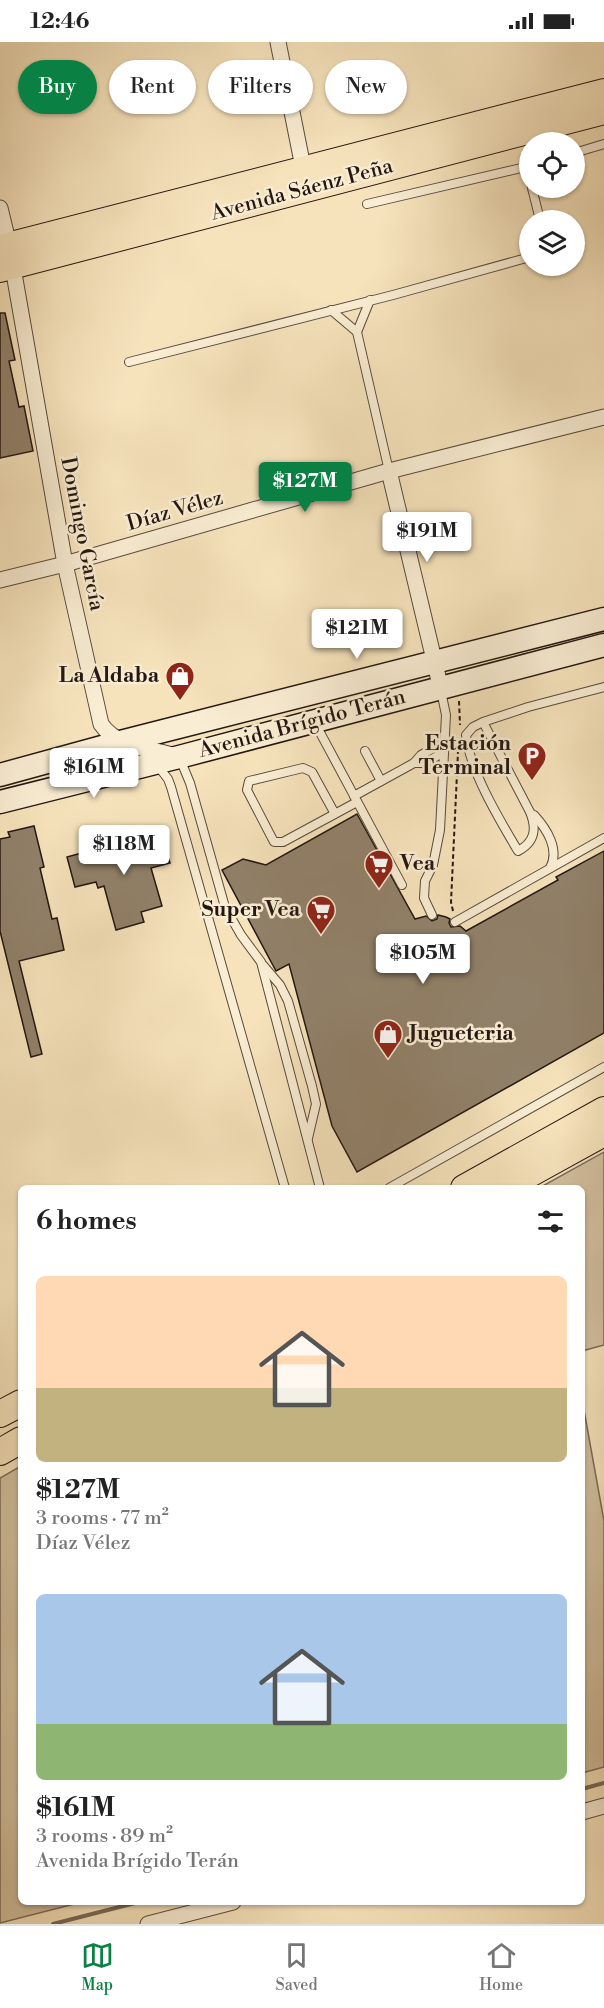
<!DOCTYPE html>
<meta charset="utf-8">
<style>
body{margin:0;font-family:"Libre Bodoni",serif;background:#f2f2f2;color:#222;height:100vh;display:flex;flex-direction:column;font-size:22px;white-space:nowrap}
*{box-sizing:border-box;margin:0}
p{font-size:20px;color:#767676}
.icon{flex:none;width:33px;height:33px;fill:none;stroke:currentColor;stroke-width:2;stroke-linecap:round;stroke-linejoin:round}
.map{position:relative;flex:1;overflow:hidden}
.panel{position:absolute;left:18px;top:1143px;width:567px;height:720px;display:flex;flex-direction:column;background:#fff;border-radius:9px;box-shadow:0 2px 4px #0004}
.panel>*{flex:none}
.top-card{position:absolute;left:18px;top:18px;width:568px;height:54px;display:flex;gap:12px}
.controls{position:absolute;left:519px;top:90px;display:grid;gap:12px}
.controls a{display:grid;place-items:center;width:66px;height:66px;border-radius:50%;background:#fff;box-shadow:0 2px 4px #0004;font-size:30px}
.price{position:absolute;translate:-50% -51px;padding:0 14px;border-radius:6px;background:#fff;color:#222;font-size:20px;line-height:39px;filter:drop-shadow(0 2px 3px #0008)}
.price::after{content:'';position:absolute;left:50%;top:36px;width:18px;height:14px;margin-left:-9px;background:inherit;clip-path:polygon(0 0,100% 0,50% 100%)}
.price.on{background:#0b8043;color:#fff}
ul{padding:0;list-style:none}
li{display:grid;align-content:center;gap:12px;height:318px;padding:0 18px}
li span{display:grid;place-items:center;height:186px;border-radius:9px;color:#555}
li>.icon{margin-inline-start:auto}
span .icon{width:108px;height:108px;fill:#fffc;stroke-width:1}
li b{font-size:26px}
h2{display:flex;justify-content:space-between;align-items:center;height:72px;padding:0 18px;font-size:26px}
.chip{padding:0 21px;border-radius:27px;background:#fff;box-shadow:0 2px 4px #0004;font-size:21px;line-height:54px}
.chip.on{background:#0b8043;color:#fff}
.status{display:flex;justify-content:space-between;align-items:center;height:42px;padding:0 30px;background:#fff;direction:ltr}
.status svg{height:16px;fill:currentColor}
.tabs{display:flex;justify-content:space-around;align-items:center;height:84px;border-top:2px solid #e0e0e0;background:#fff;font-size:16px;color:#767676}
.tabs a{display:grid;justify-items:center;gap:3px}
.tabs .on{color:#0b8043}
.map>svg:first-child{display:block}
.green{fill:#d2c09f;stroke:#7b6c58;stroke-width:1.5}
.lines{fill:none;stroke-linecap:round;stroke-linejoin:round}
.stream{stroke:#776855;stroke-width:4}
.building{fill:#91816a;stroke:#241712;stroke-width:1.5}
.service-casing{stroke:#584a3c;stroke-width:10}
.minor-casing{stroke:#584a3c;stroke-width:17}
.secondary-casing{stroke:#241712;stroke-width:25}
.primary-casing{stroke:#241712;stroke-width:28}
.path{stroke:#241712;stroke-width:2;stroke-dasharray:4.5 3;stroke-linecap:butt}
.service{stroke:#f9edd3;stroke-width:8}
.minor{stroke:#f9edd3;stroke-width:15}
.secondary{stroke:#f9edd3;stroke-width:22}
.primary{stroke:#f6e3bc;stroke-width:26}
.labels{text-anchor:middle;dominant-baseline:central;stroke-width:5;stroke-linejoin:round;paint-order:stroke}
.street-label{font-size:21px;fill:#241712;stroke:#f9edd3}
.poi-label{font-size:21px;font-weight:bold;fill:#241712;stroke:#f9edd3;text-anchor:end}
</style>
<div class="status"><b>12:46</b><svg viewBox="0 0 49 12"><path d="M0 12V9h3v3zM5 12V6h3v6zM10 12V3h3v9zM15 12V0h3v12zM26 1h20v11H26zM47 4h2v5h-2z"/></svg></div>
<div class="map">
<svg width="604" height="1882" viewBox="0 0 604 1882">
<rect width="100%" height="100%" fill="#f6e3bc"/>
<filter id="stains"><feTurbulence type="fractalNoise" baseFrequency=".00333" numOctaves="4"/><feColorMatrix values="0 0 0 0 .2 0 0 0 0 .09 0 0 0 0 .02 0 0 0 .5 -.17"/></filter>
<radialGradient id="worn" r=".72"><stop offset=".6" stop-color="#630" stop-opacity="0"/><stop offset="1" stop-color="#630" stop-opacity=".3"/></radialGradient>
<g class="green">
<polygon points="604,1110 604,1303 582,1309 582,1146 539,1146"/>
<polygon points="582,1357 604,1479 604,1725 582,1731"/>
<polygon points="21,1424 21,1860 82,1860 0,1881 0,1436"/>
</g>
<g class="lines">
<g class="stream">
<polyline points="582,1747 604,1741"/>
<polyline points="53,1882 139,1860"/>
</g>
</g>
<g class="building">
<polygon points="0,271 5,271 15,318 9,319 19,365 24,364 33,409 0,416"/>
<polygon points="357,772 415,877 426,874 432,879 437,877 438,873 446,875 450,877 449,881 451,885 460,884 466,889 558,838 556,835 604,809 604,991 357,1130 332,1084 289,922 276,929 222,828 243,817 266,823"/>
<polygon points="34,784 44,825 40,826 52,877 57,876 64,908 19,919 42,1012 31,1015 0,889 0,797 10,795 8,790"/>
<polygon points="161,789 170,821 151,826 162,864 141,870 144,880 116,888 104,844 98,846 96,840 75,845 67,815"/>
</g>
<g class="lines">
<g class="service-casing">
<g id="service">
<polyline points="574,111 604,102"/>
<polyline points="526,125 530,137"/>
<polyline points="532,146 540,178"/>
<polyline points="367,162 530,124"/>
<polyline points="331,268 357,290 389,429"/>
<polyline points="357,290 370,258"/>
<polyline points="129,320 393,253 530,215"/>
<path d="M 483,680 L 530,770 C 537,787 535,800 518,809 C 499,777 470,729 466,693 L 473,685 L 483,680 L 528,665 L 604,645"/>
<polyline points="316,683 402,843"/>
<polyline points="365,709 381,739"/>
<polyline points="180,717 190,741 225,865 241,893 261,920 320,1146"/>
<polyline points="414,721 425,721 444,710"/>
<polyline points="158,724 168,737 171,745 285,1146"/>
<polyline points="354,754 414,721 421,713 445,700"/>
<polyline points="335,772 312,730 303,726 249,739 247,748 274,800 283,800 357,760"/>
<path d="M 534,773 C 547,787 560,808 550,826"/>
<polyline points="432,873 424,856 425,839 433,823 440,788 446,673 441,649"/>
<polyline points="455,880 604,796"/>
<polyline points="263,923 280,943 288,959 312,1044 316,1062 308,1096"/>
<polyline points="389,1146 604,1025"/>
</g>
</g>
<g class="minor-casing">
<g id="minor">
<polyline points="278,0 305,135"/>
<path d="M 0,166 L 9,203 L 65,522 L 101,682 C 117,706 150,706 176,714"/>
<polyline points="389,429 441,647"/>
<polyline points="0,538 65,522 389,429 604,375"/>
<polyline points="582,1770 604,1764"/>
<polyline points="148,1882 233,1860"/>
</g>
</g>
<g class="secondary-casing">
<g id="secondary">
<polyline points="0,733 120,700 604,577"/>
<polyline points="0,760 179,715 604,603"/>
</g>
</g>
<g class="primary-casing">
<g id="primary">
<polyline points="0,206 604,50"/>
<polyline points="0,227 604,69"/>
<polyline points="464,1146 604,1068"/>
<polyline points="504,1146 604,1091"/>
<polyline points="0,1372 21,1361"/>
<polyline points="0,1410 21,1398"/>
</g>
</g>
<g class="path">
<polyline points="459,659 460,683"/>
<polyline points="453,869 451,860 458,710"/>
</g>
<use href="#service" class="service"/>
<use href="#minor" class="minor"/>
<use href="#secondary" class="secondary"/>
<use href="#primary" class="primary"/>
</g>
<defs>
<g id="shop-pin" transform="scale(1.5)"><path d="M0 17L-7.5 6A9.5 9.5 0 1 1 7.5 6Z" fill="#8f2418" stroke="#f9edd3"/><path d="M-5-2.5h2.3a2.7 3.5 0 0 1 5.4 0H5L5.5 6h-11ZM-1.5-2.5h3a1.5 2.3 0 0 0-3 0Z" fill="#fff"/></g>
<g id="parking-pin" transform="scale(1.5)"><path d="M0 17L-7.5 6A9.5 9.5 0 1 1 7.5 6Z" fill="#8f2418" stroke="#f9edd3"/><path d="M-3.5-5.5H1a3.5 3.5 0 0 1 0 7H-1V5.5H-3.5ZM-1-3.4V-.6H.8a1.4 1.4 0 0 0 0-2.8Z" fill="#fff"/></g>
<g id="supermarket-pin" transform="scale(1.5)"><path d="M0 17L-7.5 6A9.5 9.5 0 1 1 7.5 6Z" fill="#8f2418" stroke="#f9edd3"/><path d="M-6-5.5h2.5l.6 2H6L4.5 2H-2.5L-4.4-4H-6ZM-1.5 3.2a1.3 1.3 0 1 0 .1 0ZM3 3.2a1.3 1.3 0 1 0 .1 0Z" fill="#fff"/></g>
</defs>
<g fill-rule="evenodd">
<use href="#shop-pin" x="180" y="634"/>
<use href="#parking-pin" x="532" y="714"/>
<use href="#supermarket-pin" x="379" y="822"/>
<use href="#supermarket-pin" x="321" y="868"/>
<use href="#shop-pin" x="388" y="992"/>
</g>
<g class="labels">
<g class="street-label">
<text transform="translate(302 148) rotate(-15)">Avenida Sáenz Peña</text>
<text transform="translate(175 469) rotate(-16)">Díaz Vélez</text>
<text transform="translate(82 492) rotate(79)">Domingo García</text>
<text transform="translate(302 682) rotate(-15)">Avenida Brígido Terán</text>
</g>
<g class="poi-label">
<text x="159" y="634">La Aldaba</text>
<text x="511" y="702">Estación<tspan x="511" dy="24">Terminal</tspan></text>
<text x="400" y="822" text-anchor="start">Vea</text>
<text x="300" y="868">Super Vea</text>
<text x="409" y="992" text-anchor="start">Jugueteria</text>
</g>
</g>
<rect width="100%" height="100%" filter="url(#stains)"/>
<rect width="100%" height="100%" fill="url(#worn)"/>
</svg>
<div class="controls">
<a><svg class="icon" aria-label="locate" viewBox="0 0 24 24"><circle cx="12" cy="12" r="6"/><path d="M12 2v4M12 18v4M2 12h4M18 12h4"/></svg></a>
<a><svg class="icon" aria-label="layers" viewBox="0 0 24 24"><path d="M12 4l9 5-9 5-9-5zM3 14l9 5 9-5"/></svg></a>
</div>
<b class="price on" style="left:305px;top:471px">$127M</b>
<b class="price" style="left:427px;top:521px">$191M</b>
<b class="price" style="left:357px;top:618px">$121M</b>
<b class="price" style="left:94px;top:757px">$161M</b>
<b class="price" style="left:124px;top:834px">$118M</b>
<b class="price" style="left:423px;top:943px">$105M</b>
<div class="top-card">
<a class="chip on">Buy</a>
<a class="chip">Rent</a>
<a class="chip">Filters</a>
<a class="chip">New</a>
</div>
<section class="panel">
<h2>6 homes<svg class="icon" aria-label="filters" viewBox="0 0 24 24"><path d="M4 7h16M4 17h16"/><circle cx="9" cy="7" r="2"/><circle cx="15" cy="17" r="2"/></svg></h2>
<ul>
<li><span style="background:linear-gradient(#ffd9b3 60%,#c2b280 0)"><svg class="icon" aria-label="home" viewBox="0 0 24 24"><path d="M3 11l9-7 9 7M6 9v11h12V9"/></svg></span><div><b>$127M</b><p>3 rooms · 77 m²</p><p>Díaz Vélez</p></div></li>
<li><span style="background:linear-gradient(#a9c7e8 70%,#8fb573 0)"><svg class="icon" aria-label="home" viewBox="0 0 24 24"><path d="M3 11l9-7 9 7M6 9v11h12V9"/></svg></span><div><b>$161M</b><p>3 rooms · 89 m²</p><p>Avenida Brígido Terán</p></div></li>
</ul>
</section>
</div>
<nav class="tabs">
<a class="on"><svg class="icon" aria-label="map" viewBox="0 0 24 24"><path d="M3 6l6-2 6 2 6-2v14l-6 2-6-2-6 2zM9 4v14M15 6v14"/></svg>Map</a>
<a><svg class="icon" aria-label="saved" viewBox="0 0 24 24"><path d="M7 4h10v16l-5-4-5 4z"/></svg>Saved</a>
<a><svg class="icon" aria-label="home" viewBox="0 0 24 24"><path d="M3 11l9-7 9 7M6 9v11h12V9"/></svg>Home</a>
</nav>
